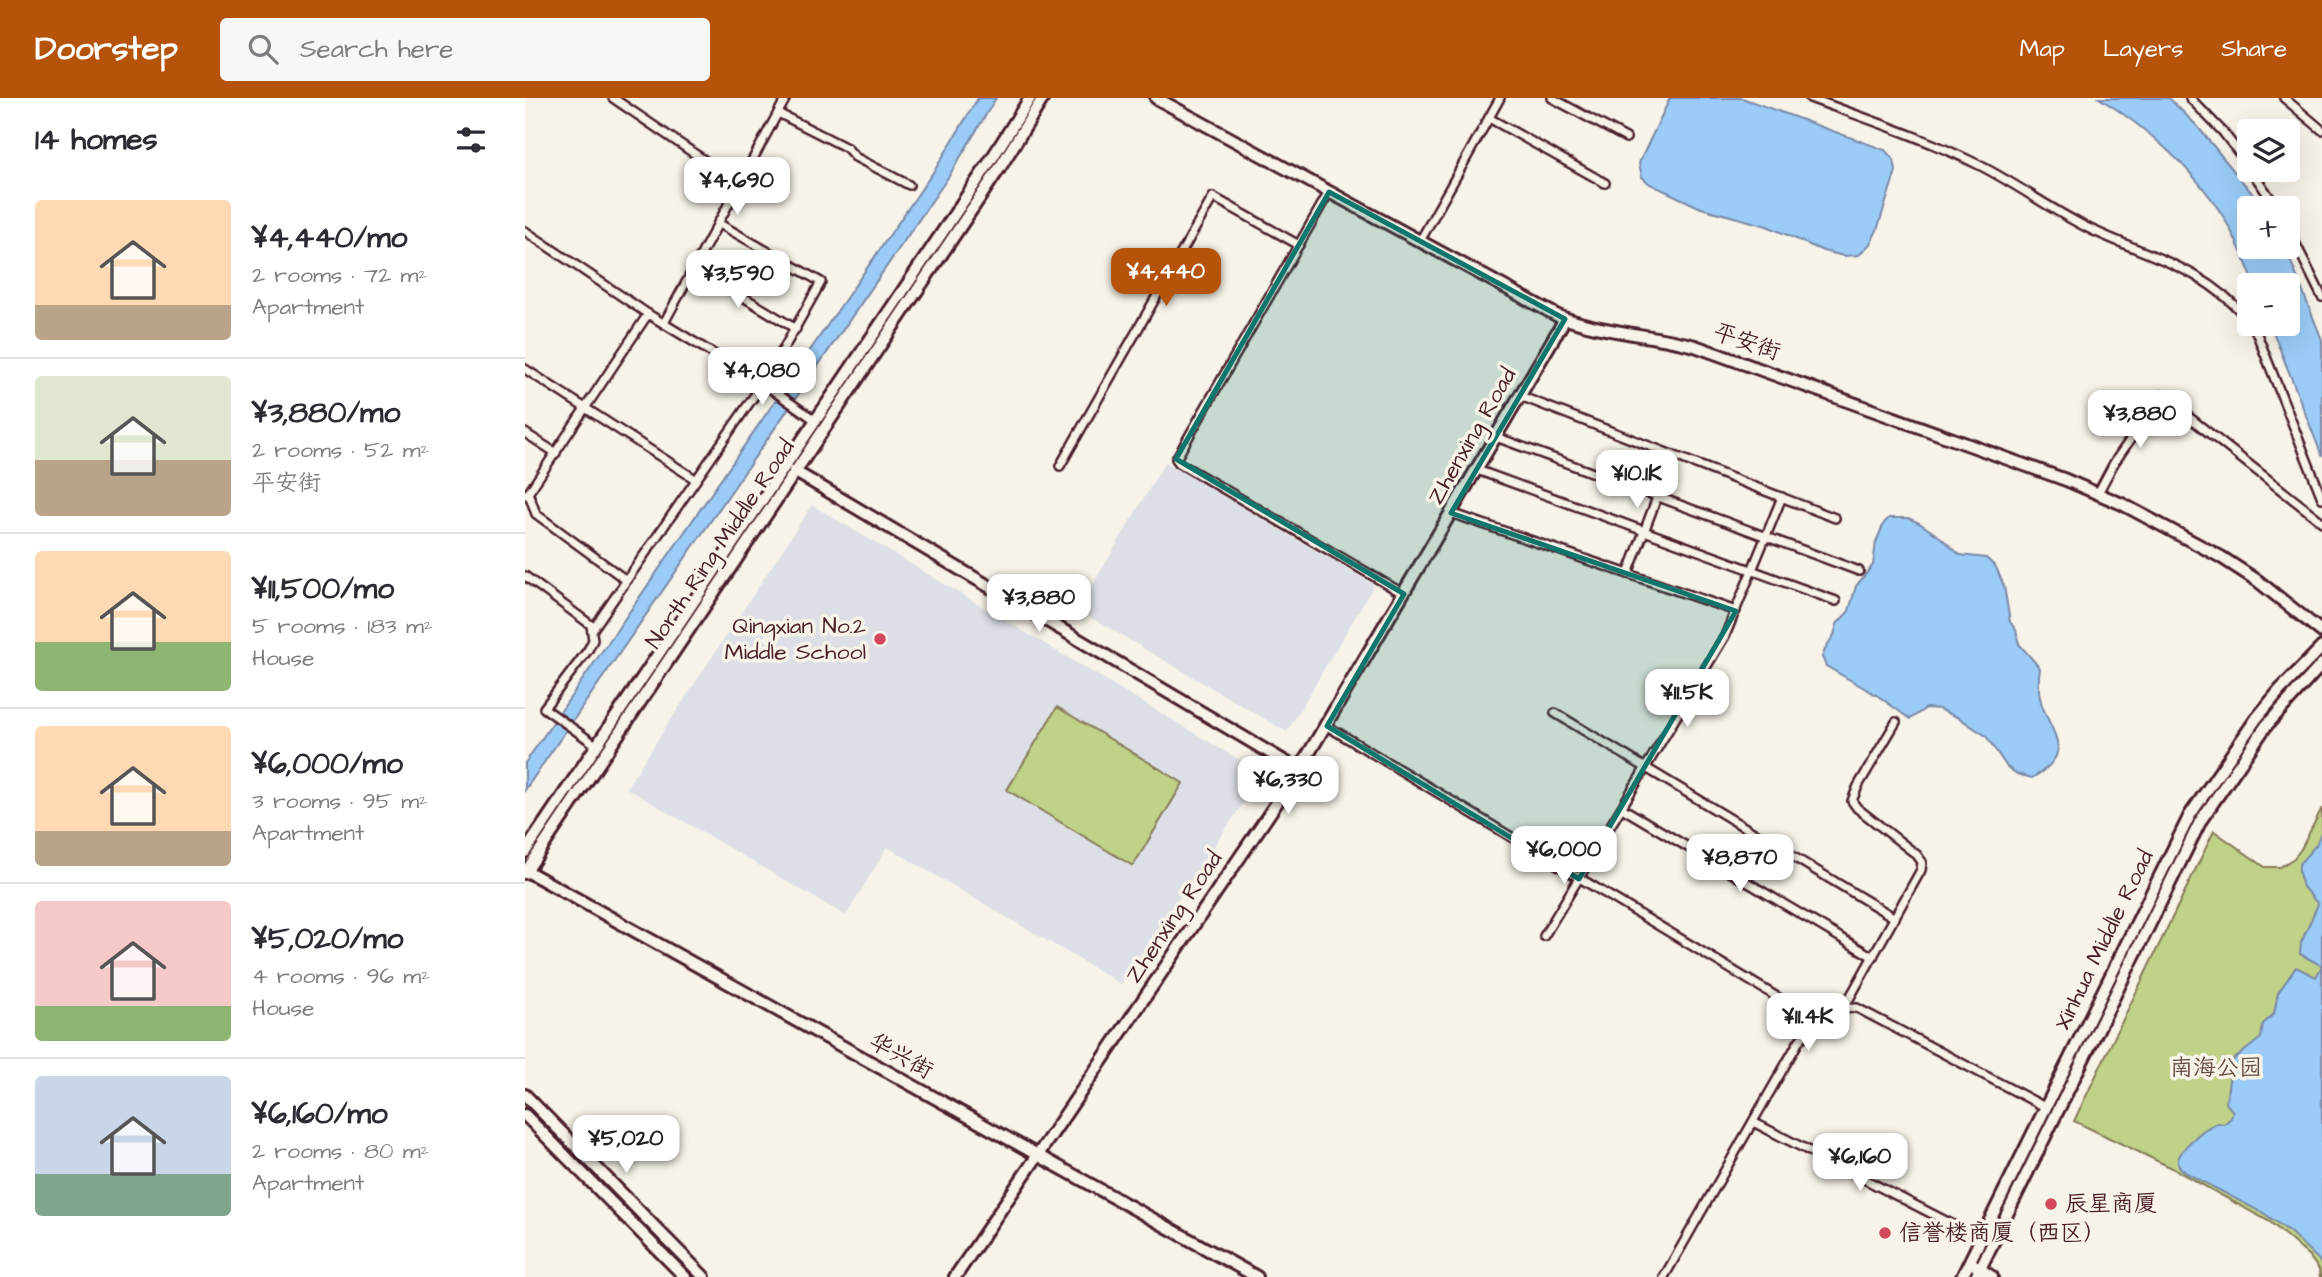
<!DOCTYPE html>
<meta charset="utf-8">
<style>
body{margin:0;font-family:"Architects Daughter","LXGW WenKai TC",sans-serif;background:#f7f7f7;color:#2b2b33;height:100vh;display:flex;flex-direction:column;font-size:26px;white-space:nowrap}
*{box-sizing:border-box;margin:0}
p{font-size:23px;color:#7c7c81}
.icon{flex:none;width:38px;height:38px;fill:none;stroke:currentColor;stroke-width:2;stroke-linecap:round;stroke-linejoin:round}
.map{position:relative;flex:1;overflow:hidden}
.sheet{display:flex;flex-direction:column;background:#fff;width:525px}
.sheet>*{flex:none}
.controls{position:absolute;left:1712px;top:21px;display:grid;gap:14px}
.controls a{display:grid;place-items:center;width:63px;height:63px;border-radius:7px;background:#fff;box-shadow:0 7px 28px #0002;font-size:35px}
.price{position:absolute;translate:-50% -60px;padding:0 16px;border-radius:14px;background:#fff;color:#222;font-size:23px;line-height:46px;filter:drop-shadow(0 2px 4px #0008)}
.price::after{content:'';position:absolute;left:50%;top:42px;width:21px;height:16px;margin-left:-10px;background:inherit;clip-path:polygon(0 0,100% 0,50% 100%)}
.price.active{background:#b45309;color:#fff}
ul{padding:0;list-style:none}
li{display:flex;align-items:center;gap:21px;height:175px;padding:0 35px}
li+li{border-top:2px solid #e1e1e2}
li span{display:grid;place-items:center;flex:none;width:196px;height:140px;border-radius:7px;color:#555}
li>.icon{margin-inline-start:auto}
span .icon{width:84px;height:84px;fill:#fffc;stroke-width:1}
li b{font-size:30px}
h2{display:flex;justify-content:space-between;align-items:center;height:84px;padding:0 35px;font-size:30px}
header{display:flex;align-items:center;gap:42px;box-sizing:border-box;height:98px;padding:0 35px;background:#b45309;color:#fff}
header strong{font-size:33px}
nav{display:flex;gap:38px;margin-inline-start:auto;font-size:24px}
.search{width:490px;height:63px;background:#f7f7f7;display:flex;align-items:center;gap:18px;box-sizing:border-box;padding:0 24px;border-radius:7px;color:#7c7c81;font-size:26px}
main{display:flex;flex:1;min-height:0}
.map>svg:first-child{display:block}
.built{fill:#dce0e6}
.green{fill:#bfd287;stroke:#847859;stroke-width:2}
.water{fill:#9accf7;stroke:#7a87a5;stroke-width:2}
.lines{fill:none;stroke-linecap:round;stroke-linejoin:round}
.street-casing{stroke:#4a1f2b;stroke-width:12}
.secondary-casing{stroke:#4a1f2b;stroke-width:16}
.primary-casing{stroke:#4a1f2b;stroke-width:16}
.street{stroke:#f7f3e8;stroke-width:7}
.secondary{stroke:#f7f3e8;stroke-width:10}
.primary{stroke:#f7f3e8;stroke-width:10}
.marked{fill:#0f766e;fill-opacity:0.2;stroke:#0f766e;stroke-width:5;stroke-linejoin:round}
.poi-dot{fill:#d1495b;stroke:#f7f3e8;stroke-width:2.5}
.labels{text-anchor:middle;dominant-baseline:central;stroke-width:7;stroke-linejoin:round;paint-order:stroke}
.street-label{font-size:23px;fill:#4a1f2b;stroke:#f7f3e8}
.poi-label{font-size:23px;fill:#4a1f2b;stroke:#f7f3e8;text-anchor:start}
.park-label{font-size:23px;fill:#674c42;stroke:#f7f3e8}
</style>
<header>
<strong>Doorstep</strong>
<div class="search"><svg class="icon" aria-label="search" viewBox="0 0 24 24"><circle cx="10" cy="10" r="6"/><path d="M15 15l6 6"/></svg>Search here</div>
<nav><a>Map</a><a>Layers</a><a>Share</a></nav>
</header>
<main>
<section class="sheet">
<h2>14 homes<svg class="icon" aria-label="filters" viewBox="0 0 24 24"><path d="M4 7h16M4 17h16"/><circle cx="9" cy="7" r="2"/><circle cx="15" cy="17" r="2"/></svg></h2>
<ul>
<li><span style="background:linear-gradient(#ffd9b3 75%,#b9a48a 0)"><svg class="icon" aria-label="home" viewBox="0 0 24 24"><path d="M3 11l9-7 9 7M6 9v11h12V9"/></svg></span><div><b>¥4,440/mo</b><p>2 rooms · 72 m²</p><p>Apartment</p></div></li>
<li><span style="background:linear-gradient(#dfe7d0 60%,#b9a48a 0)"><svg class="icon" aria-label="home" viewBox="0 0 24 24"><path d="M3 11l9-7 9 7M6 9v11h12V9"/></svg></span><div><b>¥3,880/mo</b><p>2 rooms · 52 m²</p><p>平安街</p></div></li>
<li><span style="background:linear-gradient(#ffd9b3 65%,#8fb573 0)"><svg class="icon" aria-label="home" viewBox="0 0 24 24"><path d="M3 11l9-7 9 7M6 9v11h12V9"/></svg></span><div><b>¥11,500/mo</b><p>5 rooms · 183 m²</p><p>House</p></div></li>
<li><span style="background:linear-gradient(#ffd9b3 75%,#b9a48a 0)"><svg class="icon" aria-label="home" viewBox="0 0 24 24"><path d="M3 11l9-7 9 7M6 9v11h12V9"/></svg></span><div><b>¥6,000/mo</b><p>3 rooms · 95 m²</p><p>Apartment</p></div></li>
<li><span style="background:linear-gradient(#f6c9c9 75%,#8fb573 0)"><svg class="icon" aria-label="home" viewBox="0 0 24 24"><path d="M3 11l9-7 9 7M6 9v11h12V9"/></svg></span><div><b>¥5,020/mo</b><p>4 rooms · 96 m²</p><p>House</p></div></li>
<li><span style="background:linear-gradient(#c9d6e8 70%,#7fa58c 0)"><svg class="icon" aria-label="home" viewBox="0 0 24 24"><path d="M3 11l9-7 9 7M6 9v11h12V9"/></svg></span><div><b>¥6,160/mo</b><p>2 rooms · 80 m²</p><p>Apartment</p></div></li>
</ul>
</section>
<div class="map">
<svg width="1797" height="1179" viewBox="0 0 1797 1179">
<rect width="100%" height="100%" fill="#f7f3e8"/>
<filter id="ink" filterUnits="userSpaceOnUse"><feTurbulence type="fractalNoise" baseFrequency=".0143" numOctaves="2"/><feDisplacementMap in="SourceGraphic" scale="14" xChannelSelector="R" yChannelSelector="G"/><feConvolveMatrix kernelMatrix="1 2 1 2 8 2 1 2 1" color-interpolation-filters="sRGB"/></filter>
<g filter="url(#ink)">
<g class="built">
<polygon points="640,364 849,487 762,634 553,512"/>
<polygon points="287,407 738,676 596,886 362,749 321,818 101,690"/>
</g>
<g class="green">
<polygon points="532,609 658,685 608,768 482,692"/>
<polygon points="1797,710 1797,1179 1795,1179 1794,1172 1784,1158 1745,1124 1647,1070 1549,1023 1689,733 1740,769 1755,769 1769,760 1776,751"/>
</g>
<g class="water">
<polygon points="453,0 471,0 424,78 0,692 0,665 411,70"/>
<polygon points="1145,0 1217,0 1360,52 1369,62 1371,73 1352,132 1345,146 1334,157 1319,158 1298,153 1242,128 1176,110 1125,86 1117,79 1114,65"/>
<path d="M 1574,0 L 1644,0 L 1673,29 L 1739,110 L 1724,110 L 1724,149 L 1760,149 L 1797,242 L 1797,358 L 1745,226 L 1762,226 L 1762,187 L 1730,187 C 1721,164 1711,140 1698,118 C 1669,71 1621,29 1574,0 Z"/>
<path d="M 1364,420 L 1383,420 L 1394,425 L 1415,439 L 1435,457 L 1461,460 L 1471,469 L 1479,488 L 1485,524 L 1491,532 L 1494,546 L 1515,570 C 1513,583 1513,597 1518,610 C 1532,643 1547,657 1507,680 L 1492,676 L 1482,669 L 1461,638 L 1434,620 L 1414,611 L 1401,610 L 1385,621 L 1353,598 L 1301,568 L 1297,559 L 1301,549 L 1309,537 L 1312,526 L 1324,513 L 1331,488 L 1348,467 L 1351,444 L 1359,425 Z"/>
<polygon points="1797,732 1797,868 1775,856 1776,845 1793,806 1778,789 1774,775 1774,766 1791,747"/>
<path d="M 1797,868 L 1797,1168 L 1794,1162 L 1765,1134 L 1740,1116 L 1665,1077 C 1660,1074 1654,1071 1653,1065 C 1651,1054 1678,1031 1688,1027 C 1692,1024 1694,1025 1699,1026 L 1706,1020 L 1708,1014 L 1701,1005 L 1706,967 L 1708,962 L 1736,940 L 1738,926 L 1749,916 L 1753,895 L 1771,869 L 1791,879 Z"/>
</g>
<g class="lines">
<g class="street-casing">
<g id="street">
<polyline points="88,0 214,86"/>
<polyline points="1027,0 1101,40"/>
<path d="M 1285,0 C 1342,21 1400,40 1454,67 C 1492,86 1526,112 1565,131 C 1624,159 1680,169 1724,223"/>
<polyline points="1665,0 1698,34 1724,68"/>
<polyline points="1759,0 1797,32"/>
<polyline points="253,15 322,50 330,59 384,87"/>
<polyline points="964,20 1080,85"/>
<polyline points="1726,72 1752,110"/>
<polyline points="804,94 651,361 654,365 879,496"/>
<polyline points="1762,128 1797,199"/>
<polyline points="0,133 123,216 243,289 290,322"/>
<polyline points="895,143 975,0"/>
<polyline points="169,169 271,231"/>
<polyline points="139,225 261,0"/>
<polyline points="1726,226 1730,231 1797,400"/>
<polyline points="0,271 170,381"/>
<polyline points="995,298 1310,420"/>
<polyline points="0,335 31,355"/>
<polyline points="971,339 1334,473"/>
<polyline points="535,368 688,99 774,147"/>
<polyline points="952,372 1311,503"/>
<polyline points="1573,395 1589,365 1636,297 1797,424"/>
<polyline points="1,396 5,399 11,416 101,482"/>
<polyline points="2,397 123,216"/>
<polyline points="926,415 1211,513"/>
<polyline points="1103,476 1148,357"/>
<polyline points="0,478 66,527 68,542 63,552 19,610 71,647"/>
<polyline points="68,531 245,275 296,184 193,125"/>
<polyline points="1030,615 1370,820"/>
<polyline points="802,628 1292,923"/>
<polyline points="1097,710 1348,859"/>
<polyline points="1019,838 1200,538 1257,399"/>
<polyline points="1319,910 1396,772 1397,764 1392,757 1332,710 1327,703 1333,688 1371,624"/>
<polyline points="1228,1024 1456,1141"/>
<path d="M 1139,1179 L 1274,943 C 1290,923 1305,909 1332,910 L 1520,1009"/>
</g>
</g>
<g class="secondary-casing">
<g id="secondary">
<path d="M 631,0 L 1033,218 C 1078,235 1124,236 1170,248 L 1541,382 L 1597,406 L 1696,459 L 1733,483 L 1797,534"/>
<polyline points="269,373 774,672"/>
<polyline points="0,772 732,1179"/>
<polyline points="0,997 179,1179"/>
<polyline points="0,1017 160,1179"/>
<polyline points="1445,1164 1467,1179"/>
<polyline points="430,1179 774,672 1040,221"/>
</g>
</g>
<g class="primary-casing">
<g id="primary">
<polyline points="0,754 464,65 505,0"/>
<polyline points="0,775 474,71 518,0"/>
<polyline points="1437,1179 1665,717 1731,621 1755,592 1797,549"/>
<polyline points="1451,1179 1676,722 1741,628 1797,566"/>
</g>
</g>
<use href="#street" class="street"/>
<use href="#secondary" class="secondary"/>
<use href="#primary" class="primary"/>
</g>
</g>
<path class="marked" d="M 804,94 L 1040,221 L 926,415 L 1211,513 L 1054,781 L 802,628 L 879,496 L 651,361 Z"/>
<g class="poi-dot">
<circle cx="355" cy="541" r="7"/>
<circle cx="1526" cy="1106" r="7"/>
<circle cx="1360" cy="1135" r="7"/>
</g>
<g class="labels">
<g class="street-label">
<text transform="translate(1222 244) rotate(19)">平安街</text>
<text transform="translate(947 338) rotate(-60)">Zhenxing Road</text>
<text transform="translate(195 446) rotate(-56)">North Ring Middle Road</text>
<text transform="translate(649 819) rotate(-56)">Zhenxing Road</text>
<text transform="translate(1579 842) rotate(-64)">Xinhua Middle Road</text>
<text transform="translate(376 958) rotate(29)">华兴街</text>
</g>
<g class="poi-label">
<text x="341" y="528" text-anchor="end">Qingxian No.2<tspan x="341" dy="26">Middle School</tspan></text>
<text x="1540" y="1106">辰星商厦</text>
<text x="1374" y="1135">信誉楼商厦（西区）</text>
</g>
<g class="park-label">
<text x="1691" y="970">南海公园</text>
</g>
</g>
</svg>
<div class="controls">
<a><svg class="icon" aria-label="layers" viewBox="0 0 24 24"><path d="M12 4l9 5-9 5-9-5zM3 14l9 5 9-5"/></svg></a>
<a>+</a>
<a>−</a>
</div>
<b class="price" style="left:212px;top:119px">¥4,690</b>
<b class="price active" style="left:641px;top:210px">¥4,440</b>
<b class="price" style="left:213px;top:212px">¥3,590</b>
<b class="price" style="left:237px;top:309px">¥4,080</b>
<b class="price" style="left:1615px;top:352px">¥3,880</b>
<b class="price" style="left:1112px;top:412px">¥10.1K</b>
<b class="price" style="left:514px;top:536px">¥3,880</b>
<b class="price" style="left:1162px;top:631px">¥11.5K</b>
<b class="price" style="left:763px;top:718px">¥6,330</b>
<b class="price" style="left:1039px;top:788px">¥6,000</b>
<b class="price" style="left:1215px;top:796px">¥8,870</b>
<b class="price" style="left:1283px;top:955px">¥11.4K</b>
<b class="price" style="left:101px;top:1077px">¥5,020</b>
<b class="price" style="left:1335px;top:1095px">¥6,160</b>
</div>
</main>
